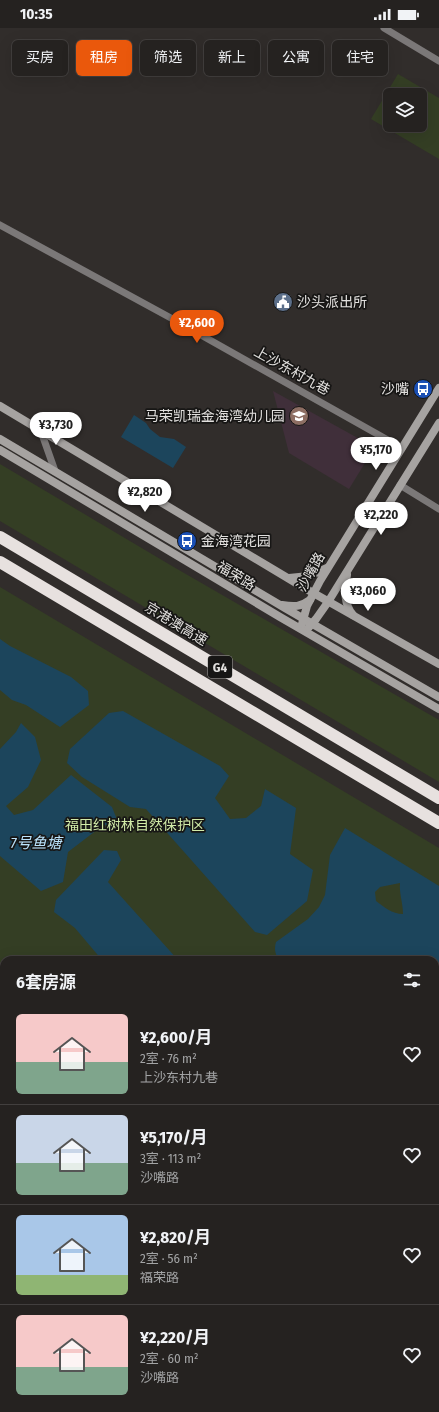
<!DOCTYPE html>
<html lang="zh">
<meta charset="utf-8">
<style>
body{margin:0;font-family:"Fira Sans Condensed","Noto Sans SC",sans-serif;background:#2d2a29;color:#f1f3f6;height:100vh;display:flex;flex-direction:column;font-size:15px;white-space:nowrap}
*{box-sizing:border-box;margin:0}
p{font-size:13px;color:#a3a4a5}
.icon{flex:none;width:22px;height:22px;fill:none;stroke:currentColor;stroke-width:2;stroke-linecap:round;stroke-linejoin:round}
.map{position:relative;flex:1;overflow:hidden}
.side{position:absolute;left:0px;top:928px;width:439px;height:456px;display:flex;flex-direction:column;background:#252220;border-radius:12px 12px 0 0;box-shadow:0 4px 16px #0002,0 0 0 1px #423f3e}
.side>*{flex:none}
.hud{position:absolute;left:12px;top:12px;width:415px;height:36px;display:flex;gap:8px}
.controls{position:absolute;left:383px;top:60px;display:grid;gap:8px}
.controls a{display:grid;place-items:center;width:44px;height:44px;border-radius:6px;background:#252220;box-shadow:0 4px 16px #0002,0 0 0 1px #423f3e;font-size:20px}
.price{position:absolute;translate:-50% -34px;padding:0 9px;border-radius:14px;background:#fff;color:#222;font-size:13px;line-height:26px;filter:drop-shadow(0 1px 2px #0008)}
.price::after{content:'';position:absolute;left:50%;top:24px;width:12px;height:9px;margin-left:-6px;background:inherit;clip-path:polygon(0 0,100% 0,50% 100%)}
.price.active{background:#ea580c;color:#fff}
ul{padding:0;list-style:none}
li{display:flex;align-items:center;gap:12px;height:100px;padding:0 16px}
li+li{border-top:1px solid #423f3e}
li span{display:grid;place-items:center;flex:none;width:112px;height:80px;border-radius:6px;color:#555}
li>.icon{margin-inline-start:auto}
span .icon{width:48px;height:48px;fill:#fffc;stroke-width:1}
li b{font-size:17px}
h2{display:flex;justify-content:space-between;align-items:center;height:48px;padding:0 16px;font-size:17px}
.chip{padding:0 14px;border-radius:6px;background:#252220;box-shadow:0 4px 16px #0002,0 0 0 1px #423f3e;font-size:14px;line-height:36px}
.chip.active{background:#ea580c;color:#fff}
.status{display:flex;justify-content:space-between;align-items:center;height:28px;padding:0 20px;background:#252220;direction:ltr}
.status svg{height:11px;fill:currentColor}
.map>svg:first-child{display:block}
.education{fill:#402f3a}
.green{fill:#343e24;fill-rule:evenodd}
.water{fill:#1c455c;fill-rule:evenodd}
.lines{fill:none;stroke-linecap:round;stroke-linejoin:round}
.street{stroke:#7b7878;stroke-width:7}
.secondary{stroke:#a6a3a1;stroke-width:8}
.highway{stroke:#e7e1df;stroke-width:12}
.labels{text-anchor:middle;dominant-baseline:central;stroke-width:3.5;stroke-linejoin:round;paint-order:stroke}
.shield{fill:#171615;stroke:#a5a3a2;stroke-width:1}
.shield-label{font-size:13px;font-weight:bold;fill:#e2e0de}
.poi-label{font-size:14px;fill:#e2e0de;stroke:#171615;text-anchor:start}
.street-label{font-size:14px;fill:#e2e0de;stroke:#171615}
.park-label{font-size:14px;fill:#d2eba9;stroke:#171615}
.water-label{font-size:15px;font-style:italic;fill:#bbe3fc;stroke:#171615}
</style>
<div class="status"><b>10:35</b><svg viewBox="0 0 49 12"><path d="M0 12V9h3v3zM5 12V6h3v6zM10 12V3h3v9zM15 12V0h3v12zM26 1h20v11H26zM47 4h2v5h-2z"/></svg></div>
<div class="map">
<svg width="439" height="1384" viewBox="0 0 439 1384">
<rect width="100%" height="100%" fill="#312d2b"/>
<polygon class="education" points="273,363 365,414 368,430 349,461 289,425"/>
<g class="green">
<path d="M 398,46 L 439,70 L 439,131 L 371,91 ZM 390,67 L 420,67 L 420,97 L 390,97 Z"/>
<polygon points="0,436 172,538 439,692 439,754 0,493"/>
<path d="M 0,559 L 439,820 L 439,1384 L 0,1384 ZM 4,932 L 435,932 L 435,1380 L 4,1380 Z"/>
</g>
<g class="water">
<polygon points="134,387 146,395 150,401 160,409 174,411 186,419 173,440 121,409"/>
<polygon points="0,611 10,618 71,649 88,663 89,677 60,699 26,677 12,672 0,662"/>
<polygon points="123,683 220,738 229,748 215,770 230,791 246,790 261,778 265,761 296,780 290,826 313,842 307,873 267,907 255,904 146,781 130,779 82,749 67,735 70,721 109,685"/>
<polygon points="21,695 35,709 41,732 28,759 6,778 14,787 33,782 71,747 112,779 118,794 102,798 68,824 63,854 41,863 0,828 0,721 16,704"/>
<path d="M 345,800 L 439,858 L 439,973 L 435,971 L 435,932 L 279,932 C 275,926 274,921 276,914 L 308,891 L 319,879 L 325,867 L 330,827 ZM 400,855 C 399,865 403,875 403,886 C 392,886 384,879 376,873 L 375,864 L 380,859 Z"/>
<polygon points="104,822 117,823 121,832 108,854 178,932 102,932 75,900 54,884 56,872"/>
<polygon points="435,1010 439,1010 439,1098 435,1099"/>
<polygon points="439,1104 439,1151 435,1147 435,1106"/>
<polygon points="435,1169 439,1173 439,1190 435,1195"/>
<polygon points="439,1210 439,1304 435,1299 435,1214"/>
</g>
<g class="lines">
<g class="street">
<polyline points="384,0 439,33"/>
<polyline points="0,197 169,289 402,420"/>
<polyline points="39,401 43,409 55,443"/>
<polyline points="400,457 439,481"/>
</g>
<g class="secondary">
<polyline points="0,378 301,558 439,636"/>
<polyline points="0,411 285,580 439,669"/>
<polyline points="0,422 280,589 439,681"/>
<path d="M 347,547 C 344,560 344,577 353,587"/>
<polyline points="289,550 309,548 327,540"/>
<path d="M 282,577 C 294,579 301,579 310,572"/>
<polyline points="302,596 307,578 320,553 439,360"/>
<polyline points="309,599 316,591 328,574 439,395"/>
</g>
<g class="highway">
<polyline points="0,509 439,770"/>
<polyline points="0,534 439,795"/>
</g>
</g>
<defs>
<g id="civic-disc" transform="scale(1)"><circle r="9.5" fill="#5c6f8a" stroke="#171615"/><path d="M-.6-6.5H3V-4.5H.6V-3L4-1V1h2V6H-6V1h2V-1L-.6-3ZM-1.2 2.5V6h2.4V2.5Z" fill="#fff"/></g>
<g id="bus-disc" transform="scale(1)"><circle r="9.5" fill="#1a4fb4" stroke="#171615"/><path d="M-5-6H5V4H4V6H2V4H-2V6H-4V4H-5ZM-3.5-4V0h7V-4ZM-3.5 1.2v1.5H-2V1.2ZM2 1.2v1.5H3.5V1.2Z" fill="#fff"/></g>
<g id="school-disc" transform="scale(1)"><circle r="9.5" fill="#8d6e63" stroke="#171615"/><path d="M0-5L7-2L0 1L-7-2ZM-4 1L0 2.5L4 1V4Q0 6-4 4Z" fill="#fff"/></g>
</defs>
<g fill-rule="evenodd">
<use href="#civic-disc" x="283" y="274"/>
<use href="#bus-disc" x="423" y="361"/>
<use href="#school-disc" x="299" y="388"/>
<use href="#bus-disc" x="187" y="513"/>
</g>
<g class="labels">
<rect class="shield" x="208" y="628" width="24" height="22" rx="3"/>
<g class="shield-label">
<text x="220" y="639">G4</text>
</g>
<g class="poi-label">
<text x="297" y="274">沙头派出所</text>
<text x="409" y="361" text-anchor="end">沙嘴</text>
<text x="285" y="388" text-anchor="end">马荣凯瑞金海湾幼儿园</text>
<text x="201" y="513">金海湾花园</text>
</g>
<g class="street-label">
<text transform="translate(292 343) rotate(29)">上沙东村九巷</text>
<text transform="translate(311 544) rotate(-61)">沙嘴路</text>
<text transform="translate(236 548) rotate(31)">福荣路</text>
<text transform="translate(176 596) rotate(31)">京港澳高速</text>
</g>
<g class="park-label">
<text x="135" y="797">福田红树林自然保护区</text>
</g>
<g class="water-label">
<text x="36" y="815">7号鱼塘</text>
</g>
</g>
</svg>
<div class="controls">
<a><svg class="icon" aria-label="layers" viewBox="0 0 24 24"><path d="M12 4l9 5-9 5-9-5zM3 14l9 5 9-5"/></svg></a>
</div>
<b class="price active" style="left:197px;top:316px">¥2,600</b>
<b class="price" style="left:56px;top:418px">¥3,730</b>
<b class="price" style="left:376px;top:443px">¥5,170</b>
<b class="price" style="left:145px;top:485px">¥2,820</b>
<b class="price" style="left:381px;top:508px">¥2,220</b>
<b class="price" style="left:368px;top:584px">¥3,060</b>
<div class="hud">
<a class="chip">买房</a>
<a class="chip active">租房</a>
<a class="chip">筛选</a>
<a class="chip">新上</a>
<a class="chip">公寓</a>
<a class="chip">住宅</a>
</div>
<section class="side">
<h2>6套房源<svg class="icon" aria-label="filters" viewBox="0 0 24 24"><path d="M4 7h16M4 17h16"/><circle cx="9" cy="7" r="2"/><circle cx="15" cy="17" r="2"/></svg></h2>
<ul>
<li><span style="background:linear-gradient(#f6c9c9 60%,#7fa58c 0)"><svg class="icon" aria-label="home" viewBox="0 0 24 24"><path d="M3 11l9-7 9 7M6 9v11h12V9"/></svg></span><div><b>¥2,600/月</b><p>2室 · 76 m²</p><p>上沙东村九巷</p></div><svg class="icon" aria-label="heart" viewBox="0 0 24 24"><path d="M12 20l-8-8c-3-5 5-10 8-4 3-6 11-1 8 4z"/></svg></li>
<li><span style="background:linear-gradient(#c9d6e8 60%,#7fa58c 0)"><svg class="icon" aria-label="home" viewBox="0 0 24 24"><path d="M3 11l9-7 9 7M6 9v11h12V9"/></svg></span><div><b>¥5,170/月</b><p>3室 · 113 m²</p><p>沙嘴路</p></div><svg class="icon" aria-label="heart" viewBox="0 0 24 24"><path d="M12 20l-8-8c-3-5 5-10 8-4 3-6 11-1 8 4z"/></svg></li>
<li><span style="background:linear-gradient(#a9c7e8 75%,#8fb573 0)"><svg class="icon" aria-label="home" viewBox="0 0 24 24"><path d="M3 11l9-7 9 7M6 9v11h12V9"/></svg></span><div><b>¥2,820/月</b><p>2室 · 56 m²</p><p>福荣路</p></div><svg class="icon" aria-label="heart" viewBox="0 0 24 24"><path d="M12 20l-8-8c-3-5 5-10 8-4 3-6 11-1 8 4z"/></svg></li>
<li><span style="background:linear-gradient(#f6c9c9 65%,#7fa58c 0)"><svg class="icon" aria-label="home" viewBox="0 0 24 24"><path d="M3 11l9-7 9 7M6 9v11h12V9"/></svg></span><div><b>¥2,220/月</b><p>2室 · 60 m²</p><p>沙嘴路</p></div><svg class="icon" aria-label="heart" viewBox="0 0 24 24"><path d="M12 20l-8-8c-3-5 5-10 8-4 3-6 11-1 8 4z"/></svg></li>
</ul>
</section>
</div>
